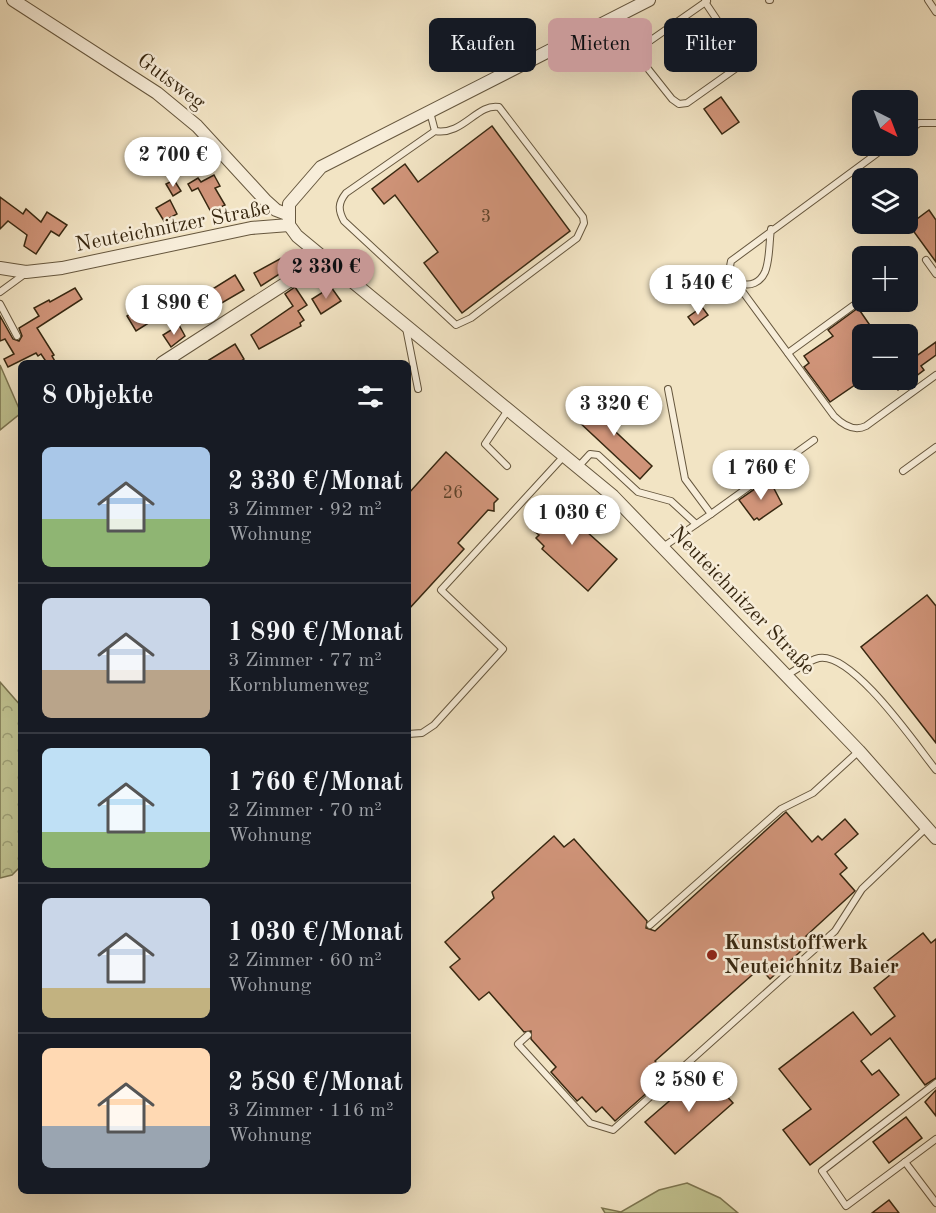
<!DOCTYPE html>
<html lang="de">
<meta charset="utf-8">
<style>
body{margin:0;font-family:"Old Standard TT",serif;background:#242831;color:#f1f3f6;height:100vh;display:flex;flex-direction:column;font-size:22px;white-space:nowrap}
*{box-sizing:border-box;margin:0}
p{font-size:20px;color:#9ea1a6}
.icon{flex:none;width:33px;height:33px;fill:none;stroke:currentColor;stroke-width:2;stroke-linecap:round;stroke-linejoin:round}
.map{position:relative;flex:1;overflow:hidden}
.details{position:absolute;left:18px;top:360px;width:393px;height:834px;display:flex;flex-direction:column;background:#171b24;border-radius:9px;box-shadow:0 6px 24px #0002}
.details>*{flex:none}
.banner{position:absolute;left:429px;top:18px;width:417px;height:54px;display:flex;gap:12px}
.needle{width:39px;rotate:138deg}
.fabs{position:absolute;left:852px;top:90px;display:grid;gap:12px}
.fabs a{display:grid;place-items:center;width:66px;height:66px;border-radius:9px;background:#171b24;box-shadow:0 6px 24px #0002;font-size:30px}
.price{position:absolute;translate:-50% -51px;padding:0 14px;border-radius:21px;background:#fff;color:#222;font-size:20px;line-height:39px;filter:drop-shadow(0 2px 3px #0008)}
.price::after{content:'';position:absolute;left:50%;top:36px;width:18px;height:14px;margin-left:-9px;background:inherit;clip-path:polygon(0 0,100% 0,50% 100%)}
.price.active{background:#c59692;color:#111}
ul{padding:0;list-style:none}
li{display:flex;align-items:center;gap:18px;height:150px;padding:0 24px}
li+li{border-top:2px solid #363941}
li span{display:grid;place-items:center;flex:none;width:168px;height:120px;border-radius:9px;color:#555}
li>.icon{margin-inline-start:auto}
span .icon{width:72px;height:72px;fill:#fffc;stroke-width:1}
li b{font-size:26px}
h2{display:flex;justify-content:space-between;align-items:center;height:72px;padding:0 24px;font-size:26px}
.tag{padding:0 21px;border-radius:9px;background:#171b24;box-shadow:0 6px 24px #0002;font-size:21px;line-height:54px}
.tag.active{background:#c59692;color:#111}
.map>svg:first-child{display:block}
.grass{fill:#c1c290;stroke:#7c7550;stroke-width:1.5}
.forest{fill:url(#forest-crowns);stroke:#7c7550;stroke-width:1.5}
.building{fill:#d09479;stroke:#382811;stroke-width:1.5}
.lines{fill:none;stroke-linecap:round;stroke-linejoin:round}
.service-casing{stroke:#66573e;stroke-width:8}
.minor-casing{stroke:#66573e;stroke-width:14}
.service{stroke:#f7edd9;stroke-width:6}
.minor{stroke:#f7edd9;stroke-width:12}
.poi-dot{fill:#8f2418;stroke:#f7edd9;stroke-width:2}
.labels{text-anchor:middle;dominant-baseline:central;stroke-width:5;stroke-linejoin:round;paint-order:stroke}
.number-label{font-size:18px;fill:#5e432b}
.street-label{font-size:21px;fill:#382811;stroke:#f7edd9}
.poi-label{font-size:21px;font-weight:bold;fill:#382811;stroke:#f7edd9;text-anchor:start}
</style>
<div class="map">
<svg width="936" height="1213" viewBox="0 0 936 1213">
<defs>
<pattern id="forest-crowns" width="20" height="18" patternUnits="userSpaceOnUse" patternTransform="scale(1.5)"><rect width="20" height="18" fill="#c1c290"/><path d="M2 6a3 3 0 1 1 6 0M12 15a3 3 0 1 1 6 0" fill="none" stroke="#9e9e74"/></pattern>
</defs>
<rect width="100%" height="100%" fill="#f2e4c4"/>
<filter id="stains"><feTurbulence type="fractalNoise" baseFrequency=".00333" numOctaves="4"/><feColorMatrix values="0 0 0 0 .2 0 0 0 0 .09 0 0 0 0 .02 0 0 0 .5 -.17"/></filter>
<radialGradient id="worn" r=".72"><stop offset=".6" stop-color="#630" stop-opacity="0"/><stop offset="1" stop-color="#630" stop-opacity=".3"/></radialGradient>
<g class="grass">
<polygon points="0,365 21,413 0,430"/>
<polygon points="687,1183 720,1198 738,1213 605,1213 602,1208 621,1212 659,1190"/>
</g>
<polygon class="forest" points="0,682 21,706 21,866 12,875 0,878"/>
<g class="building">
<polygon points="721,97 739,122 722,134 704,109"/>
<polygon points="492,126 570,231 462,313 424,263 438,252 395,195 384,204 372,189 405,164 418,182"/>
<polygon points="214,175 220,186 215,188 225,205 211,212 198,188 192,191 188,184 198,178 201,182"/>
<polygon points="174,180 181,191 173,196 166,184"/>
<polygon points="0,197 23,214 26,209 41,222 47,212 67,225 59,236 51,231 36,254 24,246 27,235 8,221 0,229"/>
<polygon points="170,200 177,214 164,221 156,208"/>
<polygon points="929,210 936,220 936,262 909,225"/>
<polygon points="289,254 295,264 261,286 254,273"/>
<polygon points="235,275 244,290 220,304 211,290"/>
<polygon points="295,287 307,305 298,311 304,320 300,323 301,326 259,349 251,335 293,306 285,294"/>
<polygon points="331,287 341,301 321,314 312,299"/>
<polygon points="75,288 82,299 37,328 54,355 52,356 56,363 47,363 41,354 38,356 36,353 8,367 4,359 14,354 5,339 0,341 0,316 13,339 19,341 22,336 19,328 39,316 34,308 49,300 50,302"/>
<polygon points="146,304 155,319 136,331 127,316"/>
<polygon points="702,307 708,315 694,325 688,317"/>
<polygon points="858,308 876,334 862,334 862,380 830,402 804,367 809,363 804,356 833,336 828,330"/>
<polygon points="179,325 185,336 171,347 163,335"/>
<polygon points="936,342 936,355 921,366 924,370 898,390 890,380 908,380 908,362"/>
<polygon points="235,344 244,359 238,363 204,363"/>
<polygon points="610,393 620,406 602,419 652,466 640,479 578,421"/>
<polygon points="446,452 498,499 494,503 494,511 488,510 458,543 464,549 408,610 408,494"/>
<polygon points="769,479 782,504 759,520 757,518 754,520 739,500"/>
<polygon points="555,499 566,510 565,512 617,559 588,591 542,549 544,546 536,538 539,535 530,528"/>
<polygon points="927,595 936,606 936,743 861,647"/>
<polygon points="786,812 812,842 818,836 822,840 845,819 858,834 835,854 847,868 840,874 855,891 806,936 811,942 770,979 760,968 655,1061 667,1075 615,1121 602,1107 596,1112 582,1097 577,1101 551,1072 556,1067 531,1039 531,1031 524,1032 489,992 479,1000 450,967 460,959 445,942 494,898 492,892 554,836 564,847 574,839 647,921 646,928 655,931"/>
<polygon points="923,933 931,943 936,939 936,1078 925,1085 890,1038 861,1061 872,1075 879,1070 899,1095 810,1165 783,1130 811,1109 779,1069 853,1012 871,1035 895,1016 874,988 890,975 882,965"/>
<polygon points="704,1071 733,1103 675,1154 645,1122"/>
<polygon points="936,1090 936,1116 925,1102"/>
<polygon points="906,1117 922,1138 889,1163 873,1142"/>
<polygon points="889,1200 899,1213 872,1213"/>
</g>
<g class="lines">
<g class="service-casing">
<g id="service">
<polyline points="769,0 770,0"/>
<polyline points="928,0 936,12"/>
<polyline points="610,21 672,99 679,104 687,103 735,69 742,57 705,2"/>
<polyline points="634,52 707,1"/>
<path d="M 430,112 L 435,131 L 346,193 C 338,203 338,210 344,221 L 456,325 L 471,318 L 577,238 L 584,223 L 583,217 L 499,107 C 477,103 463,136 435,131"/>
<polyline points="908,131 919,123 936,123"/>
<path d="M 771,229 C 769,243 770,260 765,272 C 755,294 725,285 731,261 L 887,146"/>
<polyline points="926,260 936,274"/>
<path d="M 737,284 L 834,416 C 843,425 854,432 866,426 L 936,375"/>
<polyline points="0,292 26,273"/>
<polyline points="0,304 17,336"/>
<polyline points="406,328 418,389"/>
<polyline points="788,353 854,305"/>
<polyline points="507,466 485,444 508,410"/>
<polyline points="578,467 590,454 598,455 638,492 671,501 696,524"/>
<polyline points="903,471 936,447"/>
<polyline points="711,514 814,440"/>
<polyline points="663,547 711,514 685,479 668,389"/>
<path d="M 787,675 C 796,670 809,660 819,658 C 853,652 916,745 936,770"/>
<polyline points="408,734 422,733 434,725 503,649 441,590 564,456"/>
<polyline points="650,925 781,809 813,793 859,751"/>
<polyline points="528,1035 518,1044 590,1123 613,1130 835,931 862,889 927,827"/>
<polyline points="936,1083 822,1171 846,1206 936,1139"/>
<polyline points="905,1162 936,1203"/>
</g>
</g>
<g class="minor-casing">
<g id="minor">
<polyline points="13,0 157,93 197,126 266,201 276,210 289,215"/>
<polyline points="289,225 297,236 613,496 859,751 936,838"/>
<polyline points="289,225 289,204 321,167 649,0"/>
<polyline points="0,268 26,272 62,268 251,228 289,225"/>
<polyline points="162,363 325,258"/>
</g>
</g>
<use href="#service" class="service"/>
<use href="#minor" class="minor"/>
</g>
<circle class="poi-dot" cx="712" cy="955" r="6"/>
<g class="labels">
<g class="number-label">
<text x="486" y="217">3</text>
<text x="453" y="493">26</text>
</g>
<g class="street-label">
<text transform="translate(171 82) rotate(37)">Gutsweg</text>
<text transform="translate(173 227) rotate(-11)">Neuteichnitzer Straße</text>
<text transform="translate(742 601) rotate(46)">Neuteichnitzer Straße</text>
</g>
<g class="poi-label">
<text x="724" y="943">Kunststoffwerk<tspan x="724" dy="24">Neuteichnitz Baier</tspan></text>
</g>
</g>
<rect width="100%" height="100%" filter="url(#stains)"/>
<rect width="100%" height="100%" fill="url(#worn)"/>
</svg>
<div class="fabs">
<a><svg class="needle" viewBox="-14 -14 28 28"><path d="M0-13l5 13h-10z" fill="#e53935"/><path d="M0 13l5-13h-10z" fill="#9ea1a6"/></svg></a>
<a><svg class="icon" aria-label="layers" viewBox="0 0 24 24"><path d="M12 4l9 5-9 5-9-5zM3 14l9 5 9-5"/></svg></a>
<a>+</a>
<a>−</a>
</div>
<b class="price" style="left:173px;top:188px">2 700 €</b>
<b class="price active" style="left:326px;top:300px">2 330 €</b>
<b class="price" style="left:698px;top:316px">1 540 €</b>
<b class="price" style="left:174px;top:336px">1 890 €</b>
<b class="price" style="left:614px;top:437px">3 320 €</b>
<b class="price" style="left:761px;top:501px">1 760 €</b>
<b class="price" style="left:572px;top:546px">1 030 €</b>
<b class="price" style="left:689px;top:1113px">2 580 €</b>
<div class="banner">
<a class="tag">Kaufen</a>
<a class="tag active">Mieten</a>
<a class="tag">Filter</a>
</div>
<section class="details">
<h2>8 Objekte<svg class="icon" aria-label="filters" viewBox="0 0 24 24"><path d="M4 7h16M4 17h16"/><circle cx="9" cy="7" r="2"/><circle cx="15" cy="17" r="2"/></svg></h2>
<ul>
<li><span style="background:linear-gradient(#a9c7e8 60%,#8fb573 0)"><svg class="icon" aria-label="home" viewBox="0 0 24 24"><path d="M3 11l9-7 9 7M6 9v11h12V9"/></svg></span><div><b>2 330 €/Monat</b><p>3 Zimmer · 92 m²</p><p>Wohnung</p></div></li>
<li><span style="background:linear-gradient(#c9d6e8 60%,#b9a48a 0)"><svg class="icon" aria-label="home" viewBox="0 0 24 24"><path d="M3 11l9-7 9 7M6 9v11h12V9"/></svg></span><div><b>1 890 €/Monat</b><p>3 Zimmer · 77 m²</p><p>Kornblumenweg</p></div></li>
<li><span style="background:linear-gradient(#bfe0f5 70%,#8fb573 0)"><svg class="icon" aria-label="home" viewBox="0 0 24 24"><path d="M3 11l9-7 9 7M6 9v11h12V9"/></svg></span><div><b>1 760 €/Monat</b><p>2 Zimmer · 70 m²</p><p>Wohnung</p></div></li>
<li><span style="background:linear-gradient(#c9d6e8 75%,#c2b280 0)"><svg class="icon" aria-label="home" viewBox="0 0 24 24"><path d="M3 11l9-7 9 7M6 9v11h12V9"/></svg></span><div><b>1 030 €/Monat</b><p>2 Zimmer · 60 m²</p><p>Wohnung</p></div></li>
<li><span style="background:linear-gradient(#ffd9b3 65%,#9aa5b1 0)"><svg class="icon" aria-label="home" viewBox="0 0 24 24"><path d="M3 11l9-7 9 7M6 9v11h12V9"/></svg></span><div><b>2 580 €/Monat</b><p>3 Zimmer · 116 m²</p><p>Wohnung</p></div></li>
</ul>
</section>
</div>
